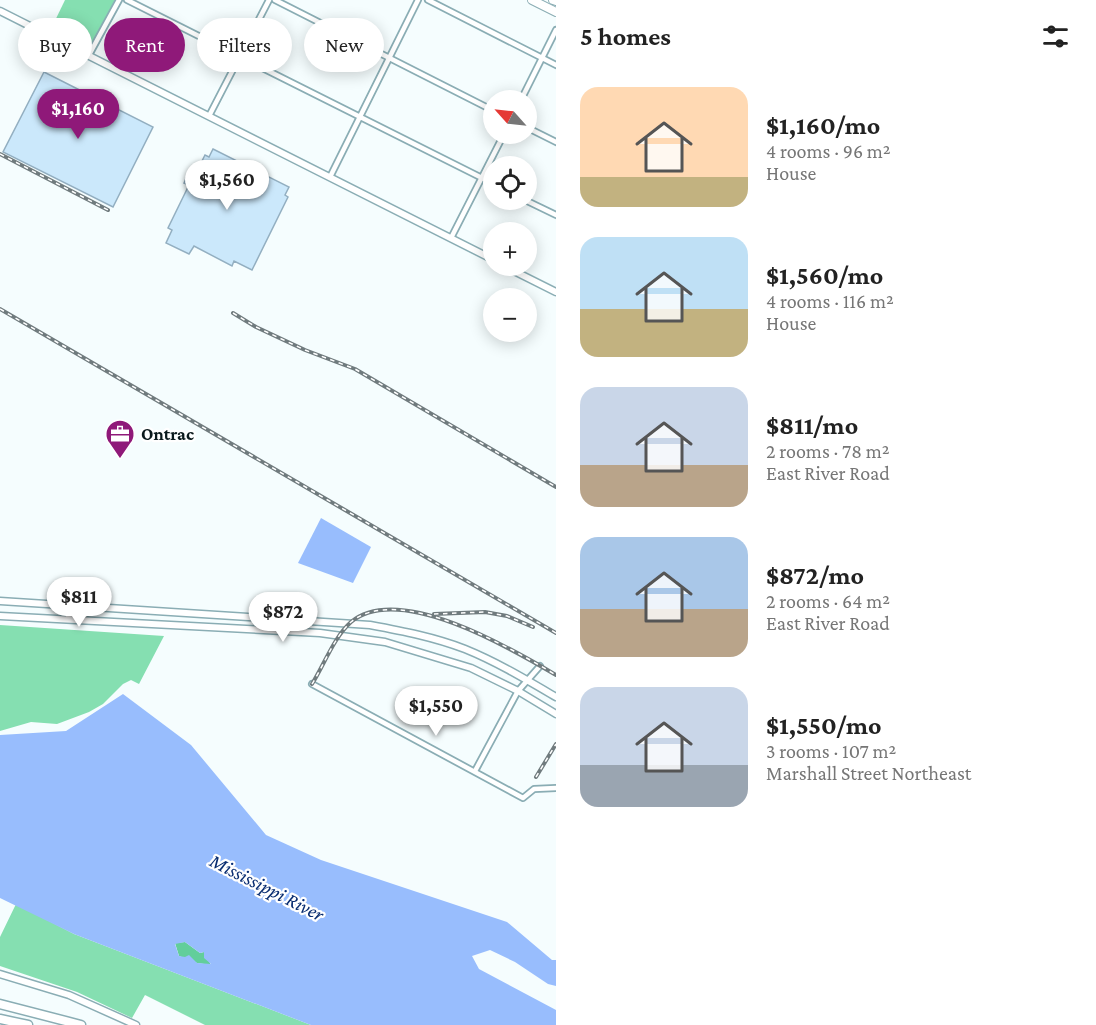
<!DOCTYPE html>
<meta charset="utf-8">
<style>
body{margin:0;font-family:"Crimson Pro",serif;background:#f2f2f2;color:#222;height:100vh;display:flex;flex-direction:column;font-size:22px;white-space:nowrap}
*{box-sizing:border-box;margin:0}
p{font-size:20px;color:#767676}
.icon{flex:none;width:33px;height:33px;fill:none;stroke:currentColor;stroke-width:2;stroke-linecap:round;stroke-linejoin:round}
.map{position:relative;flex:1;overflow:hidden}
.details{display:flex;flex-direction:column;background:#fff;width:540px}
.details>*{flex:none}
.hud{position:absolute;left:18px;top:18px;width:447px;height:54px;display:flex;gap:12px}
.needle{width:39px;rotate:297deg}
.tools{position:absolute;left:483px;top:90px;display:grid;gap:12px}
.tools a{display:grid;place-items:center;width:54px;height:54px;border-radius:50%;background:#fff;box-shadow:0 3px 15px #0003;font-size:30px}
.price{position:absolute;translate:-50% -51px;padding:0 14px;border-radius:21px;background:#fff;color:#222;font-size:20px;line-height:39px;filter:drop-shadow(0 2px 3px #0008)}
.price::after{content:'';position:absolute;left:50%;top:36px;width:18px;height:14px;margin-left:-9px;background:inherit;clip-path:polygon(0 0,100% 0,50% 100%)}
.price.on{background:#8f1979;color:#fff}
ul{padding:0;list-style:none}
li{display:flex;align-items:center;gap:18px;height:150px;padding:0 24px}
li span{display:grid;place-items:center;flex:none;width:168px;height:120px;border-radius:18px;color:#555}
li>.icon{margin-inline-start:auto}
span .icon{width:72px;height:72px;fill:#fffc;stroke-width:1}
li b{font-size:26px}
h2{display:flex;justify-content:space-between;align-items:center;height:72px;padding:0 24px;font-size:26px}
.pill{padding:0 21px;border-radius:27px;background:#fff;box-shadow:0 3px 15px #0003;font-size:21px;line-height:54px}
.pill.on{background:#8f1979;color:#fff}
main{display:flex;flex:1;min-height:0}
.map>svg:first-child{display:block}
.green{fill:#85dfb1}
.forest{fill:#62ce9b}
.water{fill:#98bdfd;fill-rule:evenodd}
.building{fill:#cbe8fb;stroke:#93afc1;stroke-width:1.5}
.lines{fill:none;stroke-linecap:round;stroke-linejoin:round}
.minor-casing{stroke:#8aadb4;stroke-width:8}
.tertiary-casing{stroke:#8aadb4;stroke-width:9}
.primary-casing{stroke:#8aadb4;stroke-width:10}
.motorway-casing{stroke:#8aadb4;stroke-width:11}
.minor{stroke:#fff;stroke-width:4.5}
.tertiary{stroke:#fff;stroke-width:6}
.primary{stroke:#fff;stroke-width:8}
.motorway{stroke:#fff;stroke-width:8}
.rail-casing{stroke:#707b7e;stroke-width:4}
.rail{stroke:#fff;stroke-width:1.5;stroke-dasharray:4.5;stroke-linecap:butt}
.labels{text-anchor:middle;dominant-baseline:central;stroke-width:4.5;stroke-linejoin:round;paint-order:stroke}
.poi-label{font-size:18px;font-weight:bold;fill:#0b191c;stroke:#fff;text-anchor:start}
.water-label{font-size:20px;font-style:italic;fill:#092d71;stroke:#fff}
</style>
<main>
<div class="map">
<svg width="556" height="1025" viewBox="0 0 556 1025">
<rect width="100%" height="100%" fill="#f5fdfe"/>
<g class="green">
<polygon points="65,0 115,0 90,48 85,49 50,31"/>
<polygon points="0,625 164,636 139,684 131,680 123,684 103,704 89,712 57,724 31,722 0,731"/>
<polygon points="16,904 74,934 311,1025 205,1025 145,995 132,1018 77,992 0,966 0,937"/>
</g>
<polygon class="forest" points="185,942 200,953 204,952 211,965 197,963 179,956 175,943"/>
<g class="water">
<polygon points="321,518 371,547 353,583 298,563"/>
<path d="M 123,694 L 191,745 L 266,835 L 321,860 L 507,922 L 552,960 L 556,960 L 556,986 L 548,984 L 515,962 L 490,950 L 472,956 L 479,969 L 556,1010 L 556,1025 L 311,1025 L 74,934 L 0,898 L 0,735 L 66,731 ZM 185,942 L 200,953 L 204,952 L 204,958 L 211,964 L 197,963 L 189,955 L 185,957 L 179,956 L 175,944 Z"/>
</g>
<g class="building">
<polygon points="44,72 153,127 113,207 3,152"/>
<polygon points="213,149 289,187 285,195 288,197 252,270 234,261 232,266 194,246 189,254 166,243 172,230 168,228 189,185 184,183 188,174 194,177 205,155 209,157"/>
</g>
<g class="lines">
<g class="minor-casing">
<g id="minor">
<polyline points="127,0 494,184"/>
<polyline points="275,0 494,111"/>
<polyline points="428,0 556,65"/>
<polyline points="89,55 119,0"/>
<polyline points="521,100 556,30"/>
<polyline points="209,116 269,0"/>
<polyline points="526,127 556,142"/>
<polyline points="330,177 418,0"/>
<polyline points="525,200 556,215"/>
<polyline points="451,238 504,134"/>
<polyline points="312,684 523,798 534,789 556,788"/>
<polyline points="475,771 518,691 540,666"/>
</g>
</g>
<g class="tertiary-casing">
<g id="tertiary">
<polyline points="0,11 494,260"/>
<polyline points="504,266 556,292"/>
<path d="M 0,601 L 370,625 C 402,631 434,637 465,649 C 497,662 527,680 556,697"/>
<polyline points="0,616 320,633 385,642 471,668 518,691 556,714"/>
<polyline points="69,616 84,615 92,607"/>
<polyline points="0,974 69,995 136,1025"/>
</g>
</g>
<g class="primary-casing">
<g id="primary">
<polyline points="532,0 556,12"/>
<polyline points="553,0 556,1"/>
</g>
</g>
<g class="motorway-casing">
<g id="motorway">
<polyline points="0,1004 81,1025"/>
<polyline points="0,1019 28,1025"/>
</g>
</g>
<use href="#minor" class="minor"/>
<use href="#tertiary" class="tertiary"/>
<use href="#primary" class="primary"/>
<use href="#motorway" class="motorway"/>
<g class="rail-casing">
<g id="rail">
<polyline points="0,154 108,210"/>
<polyline points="0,309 556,633"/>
<polyline points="233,313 256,327 305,350 355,369 556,487"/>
<polyline points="434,614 485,612 507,616 533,627"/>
<path d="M 312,684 C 324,665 334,637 351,622 C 399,582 512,649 556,675"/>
<polyline points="536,777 556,744"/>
</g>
</g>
<use href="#rail" class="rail"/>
</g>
<defs>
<g id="office-pin" transform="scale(1.5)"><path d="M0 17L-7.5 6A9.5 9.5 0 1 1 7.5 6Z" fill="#8f1979" stroke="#fff"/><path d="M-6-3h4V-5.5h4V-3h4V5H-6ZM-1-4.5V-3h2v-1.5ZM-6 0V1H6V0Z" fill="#fff"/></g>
</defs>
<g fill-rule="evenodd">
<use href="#office-pin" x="120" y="434"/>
</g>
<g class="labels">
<g class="poi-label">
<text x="141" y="434">Ontrac</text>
</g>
<g class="water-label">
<text transform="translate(267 887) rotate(27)">Mississippi River</text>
</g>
</g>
</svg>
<div class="tools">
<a><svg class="needle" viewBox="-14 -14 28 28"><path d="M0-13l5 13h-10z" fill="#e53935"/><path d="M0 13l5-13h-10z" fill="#767676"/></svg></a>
<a><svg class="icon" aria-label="locate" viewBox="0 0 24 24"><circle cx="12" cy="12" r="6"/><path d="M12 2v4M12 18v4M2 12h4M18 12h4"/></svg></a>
<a>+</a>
<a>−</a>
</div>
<b class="price on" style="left:78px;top:140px">$1,160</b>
<b class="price" style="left:227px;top:211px">$1,560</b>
<b class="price" style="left:79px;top:628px">$811</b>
<b class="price" style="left:283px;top:643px">$872</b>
<b class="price" style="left:436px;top:737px">$1,550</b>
<div class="hud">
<a class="pill">Buy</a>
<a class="pill on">Rent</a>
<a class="pill">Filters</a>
<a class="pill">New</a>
</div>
</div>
<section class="details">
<h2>5 homes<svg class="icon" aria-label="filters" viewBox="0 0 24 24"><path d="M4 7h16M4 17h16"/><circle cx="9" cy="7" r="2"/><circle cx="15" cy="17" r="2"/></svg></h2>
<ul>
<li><span style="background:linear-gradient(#ffd9b3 75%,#c2b280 0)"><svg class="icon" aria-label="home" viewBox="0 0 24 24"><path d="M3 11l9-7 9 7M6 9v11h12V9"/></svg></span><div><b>$1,160/mo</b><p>4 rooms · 96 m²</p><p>House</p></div></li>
<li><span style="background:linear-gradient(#bfe0f5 60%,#c2b280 0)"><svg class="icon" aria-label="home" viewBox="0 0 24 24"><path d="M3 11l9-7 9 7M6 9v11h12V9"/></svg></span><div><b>$1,560/mo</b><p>4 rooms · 116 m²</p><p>House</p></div></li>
<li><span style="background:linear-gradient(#c9d6e8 65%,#b9a48a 0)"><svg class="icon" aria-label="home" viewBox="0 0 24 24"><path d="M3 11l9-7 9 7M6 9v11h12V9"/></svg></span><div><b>$811/mo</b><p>2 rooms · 78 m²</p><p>East River Road</p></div></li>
<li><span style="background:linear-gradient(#a9c7e8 60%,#b9a48a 0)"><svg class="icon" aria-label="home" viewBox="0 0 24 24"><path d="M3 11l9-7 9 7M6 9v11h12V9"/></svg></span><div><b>$872/mo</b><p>2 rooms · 64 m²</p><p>East River Road</p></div></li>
<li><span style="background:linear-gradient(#c9d6e8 65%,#9aa5b1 0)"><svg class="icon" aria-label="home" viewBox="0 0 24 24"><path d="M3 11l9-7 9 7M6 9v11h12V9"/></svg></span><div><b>$1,550/mo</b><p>3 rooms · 107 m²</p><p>Marshall Street Northeast</p></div></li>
</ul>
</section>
</main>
